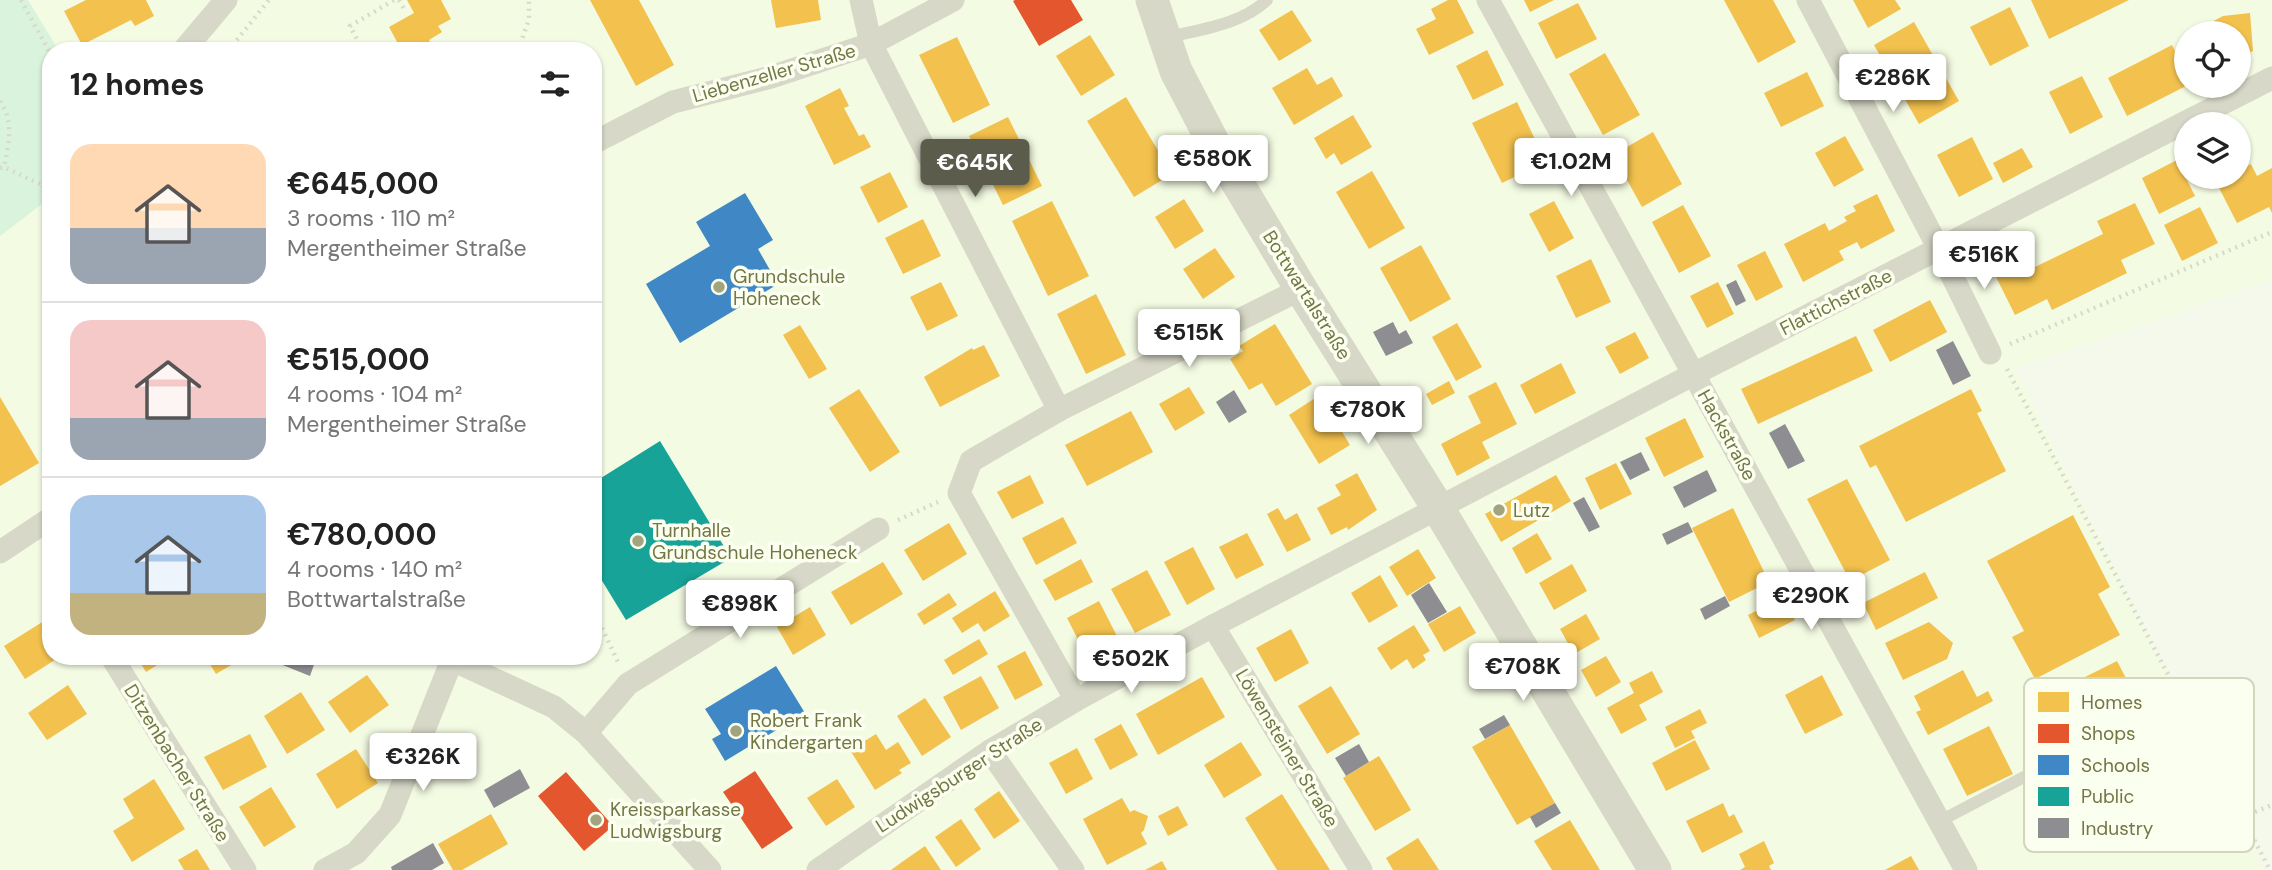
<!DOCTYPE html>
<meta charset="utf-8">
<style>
body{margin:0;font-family:"DM Sans",sans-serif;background:#f2f2f2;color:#222;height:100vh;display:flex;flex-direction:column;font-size:26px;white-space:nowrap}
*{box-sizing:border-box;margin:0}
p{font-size:23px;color:#767676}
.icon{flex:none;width:38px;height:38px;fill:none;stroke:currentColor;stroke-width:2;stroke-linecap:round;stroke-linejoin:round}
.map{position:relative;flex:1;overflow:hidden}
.sheet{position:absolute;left:42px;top:42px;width:560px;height:623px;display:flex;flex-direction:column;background:#fff;border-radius:28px;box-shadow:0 2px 5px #0004}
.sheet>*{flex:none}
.buttons{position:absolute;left:2174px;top:21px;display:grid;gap:14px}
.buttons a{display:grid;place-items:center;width:77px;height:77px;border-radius:50%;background:#fff;box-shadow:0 2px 5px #0004;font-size:35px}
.price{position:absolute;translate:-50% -60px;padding:0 16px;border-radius:7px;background:#fff;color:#222;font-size:23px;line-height:46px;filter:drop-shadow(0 2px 4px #0008)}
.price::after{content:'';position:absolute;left:50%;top:42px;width:21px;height:16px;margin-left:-10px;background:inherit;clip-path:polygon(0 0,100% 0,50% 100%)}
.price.selected{background:#5c5c4c;color:#fff}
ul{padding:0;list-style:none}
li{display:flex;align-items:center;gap:21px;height:175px;padding:0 28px}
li+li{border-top:2px solid #e0e0e0}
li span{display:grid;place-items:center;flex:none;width:196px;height:140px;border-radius:21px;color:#555}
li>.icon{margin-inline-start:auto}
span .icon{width:84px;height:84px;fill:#fffc;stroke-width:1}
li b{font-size:30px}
h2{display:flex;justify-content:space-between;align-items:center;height:84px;padding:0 28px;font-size:30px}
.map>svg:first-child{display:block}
.residential{fill:#f4fbe3;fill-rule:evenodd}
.green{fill:#daf3dc}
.homes{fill:#f2c14e}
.shops{fill:#e4572e}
.schools{fill:#3f88c5}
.public{fill:#17a398}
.industry{fill:#8d8d92}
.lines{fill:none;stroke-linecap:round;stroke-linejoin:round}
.path{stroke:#d9d9ca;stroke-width:4.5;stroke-dasharray:2 5;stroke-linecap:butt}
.lane{stroke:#d8d8c8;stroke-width:12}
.street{stroke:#d8d8c8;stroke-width:23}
.secondary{stroke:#d8d8c8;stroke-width:33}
.poi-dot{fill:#a2a47f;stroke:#fbffef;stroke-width:2.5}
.labels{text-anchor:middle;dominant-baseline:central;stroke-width:7;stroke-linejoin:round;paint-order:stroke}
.street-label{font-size:19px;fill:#757645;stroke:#fbffef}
.poi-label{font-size:19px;fill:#757645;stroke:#fbffef;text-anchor:start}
.key{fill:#fbffef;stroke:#d3d6bc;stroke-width:2}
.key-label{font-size:19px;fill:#757645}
</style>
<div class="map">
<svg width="2272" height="870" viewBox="0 0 2272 870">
<rect width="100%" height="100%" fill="#f5f9ec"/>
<path class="residential" d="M 0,0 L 2272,0 L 2272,280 L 2015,368 L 2264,870 L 0,870 ZM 2186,33 L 2238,33 L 2238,86 L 2186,86 ZM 51,51 L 593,51 L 593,656 L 51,656 ZM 2186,124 L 2238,124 L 2238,177 L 2186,177 Z"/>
<polygon class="green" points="0,0 28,0 59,51 51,51 51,194 46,201 0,236"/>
<g class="homes">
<polygon points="86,0 146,0 154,16 135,26 131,20 82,45 64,11"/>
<polygon points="407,0 441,0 451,19 438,26 442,32 429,40 435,51 402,51 389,27 414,13"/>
<polygon points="590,0 639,0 674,65 636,86"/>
<polygon points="771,0 818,0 821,20 776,28"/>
<polygon points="1448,0 1457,0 1474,33 1429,55 1416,29 1436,19 1431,9"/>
<polygon points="1524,0 1554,0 1530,12"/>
<polygon points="1724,0 1773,0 1796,42 1758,63"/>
<polygon points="1853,0 1895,0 1901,9 1868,28"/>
<polygon points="2031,0 2129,0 2049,39"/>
<polygon points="1578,3 1597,39 1556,59 1538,23"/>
<polygon points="2010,7 2029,46 1990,66 1970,27"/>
<polygon points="1292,10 1312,41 1279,61 1259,30"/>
<polygon points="2250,13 2253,51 2238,59 2238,33 2191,33 2223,16"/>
<polygon points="1914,22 1959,101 1919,124 1874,45"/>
<polygon points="1090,35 1115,75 1081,96 1056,56"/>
<polygon points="957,37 990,105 953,123 919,55"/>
<polygon points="2172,45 2186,73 2186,86 2127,116 2108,78"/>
<polygon points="1487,50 1504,85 1473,100 1456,66"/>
<polygon points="1605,53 1640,115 1603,135 1569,74"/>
<polygon points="1307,68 1317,85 1332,77 1343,96 1294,125 1272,88"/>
<polygon points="1807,72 1824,106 1781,127 1764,93"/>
<polygon points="2082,76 2103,117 2070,134 2049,92"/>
<polygon points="840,88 849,106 844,108 859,136 864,134 871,147 834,165 805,106"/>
<polygon points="1126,97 1172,174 1134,197 1087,121"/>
<polygon points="1517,102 1546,162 1502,183 1472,123"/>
<polygon points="1353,115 1372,147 1341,165 1334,153 1326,159 1314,138"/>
<polygon points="1008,117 1042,186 1003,205 969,136"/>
<polygon points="1653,132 1682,184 1642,207 1613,155"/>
<polygon points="1845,136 1864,170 1834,187 1815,153"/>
<polygon points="1972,137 1993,179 1959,197 1937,155"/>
<polygon points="2022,148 2033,167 2003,183 1993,163"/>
<polygon points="2177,160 2195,196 2159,214 2142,178"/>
<polygon points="2251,164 2257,176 2272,168 2272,213 2269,207 2237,223 2216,182 2226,177 2238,177 2238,171"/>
<polygon points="1372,171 1405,228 1369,249 1336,192"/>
<polygon points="890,172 908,207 878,223 860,187"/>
<polygon points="1877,194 1895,231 1861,249 1857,242 1839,251 1844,260 1803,282 1784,244 1825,223 1829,231 1847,221 1844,217 1856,211 1853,206"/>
<polygon points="1184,199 1204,231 1175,249 1155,217"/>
<polygon points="1052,201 1089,276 1048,296 1012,221"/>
<polygon points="1554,201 1574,238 1549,252 1529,214"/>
<polygon points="2135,203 2155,244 2121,260 2127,273 2052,310 2047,299 2015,315 1994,273 2029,256 2035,267 2103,234 2097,221"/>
<polygon points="1683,205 1711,256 1679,273 1652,222"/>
<polygon points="2200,207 2218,243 2182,261 2164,225"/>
<polygon points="923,219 941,256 903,274 885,238"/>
<polygon points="1421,245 1451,299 1410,322 1380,268"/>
<polygon points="1215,248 1235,277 1203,299 1183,269"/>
<polygon points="1765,251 1783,287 1756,301 1737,265"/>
<polygon points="1591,259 1611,302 1576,318 1556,276"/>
<polygon points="941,282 958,316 927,331 910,297"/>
<polygon points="1718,282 1734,314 1707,328 1690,296"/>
<polygon points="1096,294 1126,355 1086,374 1057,314"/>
<polygon points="1930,300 1947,332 1890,362 1873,330"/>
<polygon points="1457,323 1482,367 1456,381 1432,337"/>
<polygon points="1275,324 1312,384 1276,406 1262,383 1249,390 1230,359 1243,351 1239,346"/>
<polygon points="800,325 827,369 809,379 783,335"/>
<polygon points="1635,332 1649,358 1620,374 1605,347"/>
<polygon points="1856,336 1873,371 1758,424 1741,389"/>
<polygon points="984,345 1000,376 940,407 924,377 972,348 973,350"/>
<polygon points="1561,363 1576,393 1535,414 1520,385"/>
<polygon points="1449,381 1455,393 1432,405 1426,394"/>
<polygon points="1496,382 1517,424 1482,442 1490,458 1457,476 1441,444 1481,423 1468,396"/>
<polygon points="1189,387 1205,413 1175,431 1159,404"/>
<polygon points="859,389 900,452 870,472 829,408"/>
<polygon points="1971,389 1982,411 1977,413 2006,471 1906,522 1876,465 1870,468 1859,446"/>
<polygon points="1320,395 1350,445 1319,464 1289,415"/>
<polygon points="0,397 39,463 0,486"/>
<polygon points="1131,411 1153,452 1087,486 1065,445"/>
<polygon points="1685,418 1704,457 1664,477 1645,438"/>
<polygon points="1616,463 1632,494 1600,510 1585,478"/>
<polygon points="1357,473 1377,510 1348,530 1347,527 1331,535 1317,508 1341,495 1335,485"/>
<polygon points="1030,475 1044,503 1012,519 997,492"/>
<polygon points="1556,475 1571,501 1501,542 1485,514"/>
<polygon points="1847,479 1890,560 1850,581 1807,499"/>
<polygon points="1278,508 1285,520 1297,513 1311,540 1287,552 1267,514"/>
<polygon points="1733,508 1769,582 1729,602 1692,528"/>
<polygon points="2073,515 2110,587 2098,594 2120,635 2035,679 2012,637 2024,631 1987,561"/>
<polygon points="1063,517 1077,543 1036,565 1022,538"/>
<polygon points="949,523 967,554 923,581 904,550"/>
<polygon points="1247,533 1264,565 1236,579 1219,547"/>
<polygon points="1537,533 1552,559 1526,574 1512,548"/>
<polygon points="1193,547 1215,589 1187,605 1164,562"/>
<polygon points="1418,549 1436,578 1407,596 1389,567"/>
<polygon points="1081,559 1093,582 1055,601 1043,580"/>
<polygon points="883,562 903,594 851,625 831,592"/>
<polygon points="1572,564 1587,591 1554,610 1539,583"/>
<polygon points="1147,570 1171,615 1135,633 1111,589"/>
<polygon points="1925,572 1938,598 1876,630 1863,603"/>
<polygon points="1380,575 1398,606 1369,623 1351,593"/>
<polygon points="995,591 1010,616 984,632 978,623 962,633 952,618"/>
<polygon points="949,593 957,605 924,625 917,614"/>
<polygon points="1783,597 1795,620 1759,638 1748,615"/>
<polygon points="1099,601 1121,644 1089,661 1067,618"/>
<polygon points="1460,606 1476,633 1444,652 1428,624"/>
<polygon points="810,607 826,635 793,655 777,627"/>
<polygon points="1586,614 1600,639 1574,654 1560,629"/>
<polygon points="44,621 51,632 51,656 61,656 25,679 4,646"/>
<polygon points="1929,622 1953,643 1947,659 1903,680 1885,643"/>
<polygon points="1414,625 1430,651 1423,655 1426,660 1413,669 1407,659 1391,670 1377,648"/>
<polygon points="1291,629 1309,663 1275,682 1256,648"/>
<polygon points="979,639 988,654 953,675 944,660"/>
<polygon points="1025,651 1043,685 1015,700 997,666"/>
<polygon points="136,656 172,656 146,672"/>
<polygon points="205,656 246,656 216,674"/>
<polygon points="1606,656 1621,682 1596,697 1581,670"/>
<polygon points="2117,661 2137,699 2065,736 2045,697"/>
<polygon points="1963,670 1977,697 1988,691 1993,701 1928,735 1916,712 1921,710 1914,696"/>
<polygon points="1652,671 1663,692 1639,705 1647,720 1621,734 1607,708 1634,693 1629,683"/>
<polygon points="367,675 389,705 350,733 328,702"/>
<polygon points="1822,675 1843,715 1805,734 1785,695"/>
<polygon points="981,676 999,708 961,730 943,697"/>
<polygon points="1202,677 1225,717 1158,755 1136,714"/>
<polygon points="68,685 87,714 47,740 28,713"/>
<polygon points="1331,686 1360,734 1327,754 1298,706"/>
<polygon points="301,692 325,730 287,754 264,716"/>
<polygon points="925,698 951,737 922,756 897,716"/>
<polygon points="1700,709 1707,723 1691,731 1695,738 1675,748 1665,727"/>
<polygon points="1121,724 1138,755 1110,770 1094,739"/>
<polygon points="1510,725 1555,803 1517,825 1472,747"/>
<polygon points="1989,726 2013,774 1967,796 1943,749"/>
<polygon points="250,734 267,767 223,790 204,757"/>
<polygon points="876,734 886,750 898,742 911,763 899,770 902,773 875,790 850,750"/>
<polygon points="1695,740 1710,769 1666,791 1652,763"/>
<polygon points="1241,742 1262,775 1224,798 1204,765"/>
<polygon points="1077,748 1093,779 1066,794 1049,763"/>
<polygon points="356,749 378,783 337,809 316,774"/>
<polygon points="1379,756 1411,810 1375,831 1343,778"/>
<polygon points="154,779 185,829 132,862 113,831 134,818 123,799"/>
<polygon points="837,779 855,807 826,826 807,798"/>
<polygon points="271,787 296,827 264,847 239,807"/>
<polygon points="999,791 1020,821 994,839 974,809"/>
<polygon points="1282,794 1330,870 1277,870 1245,818"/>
<polygon points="1122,798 1130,812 1134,810 1148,816 1144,830 1141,833 1147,844 1107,865 1083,819"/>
<polygon points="1723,803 1729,817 1734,814 1743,832 1702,853 1686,821"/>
<polygon points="1178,806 1188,825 1168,836 1158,816"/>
<polygon points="491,814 508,844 462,870 453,870 438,844"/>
<polygon points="961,819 981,849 956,867 935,837"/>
<polygon points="1570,820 1600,870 1552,870 1534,841"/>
<polygon points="1418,838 1439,870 1393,870 1386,858"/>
<polygon points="1764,841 1774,863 1769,866 1771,870 1740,870 1745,867 1739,854"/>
<polygon points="925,846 941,870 891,870 902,862"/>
<polygon points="197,849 210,870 184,870 178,860"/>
<polygon points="1911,856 1919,870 1885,870"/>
<polygon points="1162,861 1167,870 1145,870"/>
</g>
<g class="shops">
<polygon points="1015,0 1071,0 1083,20 1039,46 1013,1"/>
<polygon points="755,771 793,828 762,849 723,792"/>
<polygon points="566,772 613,826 584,851 538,796"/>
</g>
<g class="schools">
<polygon points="745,193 773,240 758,249 778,284 680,343 646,284 710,246 696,222"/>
<polygon points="776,666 805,713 725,761 712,739 721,734 705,709"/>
</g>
<polygon class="public" points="660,441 731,558 626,620 593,566 593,483"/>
<g class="industry">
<polygon points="1736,280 1746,301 1736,306 1726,285"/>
<polygon points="1393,322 1399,334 1406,330 1413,343 1386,356 1373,332"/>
<polygon points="1953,341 1971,376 1953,385 1936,350"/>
<polygon points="1234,390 1247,412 1229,423 1216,402"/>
<polygon points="1785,424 1805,461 1788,469 1769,433"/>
<polygon points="1641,452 1650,470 1630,480 1620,462"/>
<polygon points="1707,470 1717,491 1684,508 1673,487"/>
<polygon points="1584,497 1600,527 1589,532 1573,503"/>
<polygon points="1688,522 1693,532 1667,545 1662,534"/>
<polygon points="1429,583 1447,612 1428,623 1411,595"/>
<polygon points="1725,596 1730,606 1705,620 1700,609"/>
<polygon points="283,656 317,656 310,676 280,664"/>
<polygon points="1504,715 1510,725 1485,739 1479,729"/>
<polygon points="1359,744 1369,762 1346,776 1335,758"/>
<polygon points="520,769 530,788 494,808 484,790"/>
<polygon points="1555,803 1561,813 1536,828 1530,817"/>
<polygon points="433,843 444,863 432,870 392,870 391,867"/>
</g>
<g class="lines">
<g class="path">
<polyline points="21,0 51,55"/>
<polyline points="399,0 406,12"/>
<polyline points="228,51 269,0"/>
<polyline points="363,51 350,26 394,0"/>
<polyline points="518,51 529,19 529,0"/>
<path d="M 0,101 C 14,121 9,144 4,167"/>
<polyline points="0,168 4,167 42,185 51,173"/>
<polyline points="42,185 51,190"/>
<polyline points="2010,344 2272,232"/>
<polyline points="2007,369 2171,680"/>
<polyline points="898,520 938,502"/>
<polyline points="593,609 618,662"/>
<polyline points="2186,710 2270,870"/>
<polyline points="2242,817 2272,805"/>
</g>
<g class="lane">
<path d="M 1166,38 C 1200,29 1241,25 1267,0"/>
<polyline points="1940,821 2179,696"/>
</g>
<g class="street">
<polyline points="861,0 871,44 1059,410"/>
<polyline points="1488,0 1966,870"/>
<polyline points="1808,0 1939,249 1990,353"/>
<polyline points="183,51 226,0"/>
<polyline points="593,143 673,102 771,77 871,44 953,0"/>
<polyline points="0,552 51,518"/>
<polyline points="1213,626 1361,870"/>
<polyline points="111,656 245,870"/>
<polyline points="444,656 554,707 586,733 710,870"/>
<polyline points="1076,700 959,493 971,461 1059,410 1301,289"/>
<polyline points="586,733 628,684 878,529"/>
<polyline points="990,751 1073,870"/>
<polyline points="325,870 356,853 390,815 452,660"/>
<polyline points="818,870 990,751 1076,700 1213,626 1694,374 2272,78"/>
</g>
<polyline class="secondary" points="1152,0 1176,71 1212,140 1301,289 1438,508 1655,870"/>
</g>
<g class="poi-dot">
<circle cx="719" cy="287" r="7"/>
<circle cx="1499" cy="510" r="7"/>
<circle cx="638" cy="541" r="7"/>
<circle cx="736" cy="731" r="7"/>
<circle cx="596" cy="820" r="7"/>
</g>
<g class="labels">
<g class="street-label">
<text transform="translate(774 73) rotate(-16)">Liebenzeller Straße</text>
<text transform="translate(1307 295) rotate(58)">Bottwartalstraße</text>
<text transform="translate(1836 302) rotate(-27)">Flattichstraße</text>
<text transform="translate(1727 435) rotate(61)">Hackstraße</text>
<text transform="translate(1287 748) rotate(59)">Löwensteiner Straße</text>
<text transform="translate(177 763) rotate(58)">Ditzenbacher Straße</text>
<text transform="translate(959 775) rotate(-33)">Ludwigsburger Straße</text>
</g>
<g class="poi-label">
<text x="733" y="276">Grundschule<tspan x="733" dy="22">Hoheneck</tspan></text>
<text x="1513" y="510">Lutz</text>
<text x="652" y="530">Turnhalle<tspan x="652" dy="22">Grundschule Hoheneck</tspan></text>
<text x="750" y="720">Robert Frank<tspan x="750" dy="22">Kindergarten</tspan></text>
<text x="610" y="809">Kreissparkasse<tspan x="610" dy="22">Ludwigsburg</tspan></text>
</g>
</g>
<rect x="2024" y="678" width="230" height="174" rx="10" class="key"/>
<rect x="2038" y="692" width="31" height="20" fill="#f2c14e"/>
<rect x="2038" y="724" width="31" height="19" fill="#e4572e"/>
<rect x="2038" y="755" width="31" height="20" fill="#3f88c5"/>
<rect x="2038" y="787" width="31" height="19" fill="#17a398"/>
<rect x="2038" y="818" width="31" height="20" fill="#8d8d92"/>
<g class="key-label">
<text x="2081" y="709">Homes</text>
<text x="2081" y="740">Shops</text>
<text x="2081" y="772">Schools</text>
<text x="2081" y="803">Public</text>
<text x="2081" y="835">Industry</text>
</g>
</svg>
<div class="buttons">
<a><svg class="icon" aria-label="locate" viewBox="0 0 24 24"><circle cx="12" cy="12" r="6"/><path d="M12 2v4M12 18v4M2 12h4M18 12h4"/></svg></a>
<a><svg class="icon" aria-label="layers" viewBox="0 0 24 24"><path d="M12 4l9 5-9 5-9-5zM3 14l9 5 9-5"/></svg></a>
</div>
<b class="price" style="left:1893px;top:114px">€286K</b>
<b class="price" style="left:1213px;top:195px">€580K</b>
<b class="price" style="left:1571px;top:198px">€1.02M</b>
<b class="price selected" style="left:975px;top:199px">€645K</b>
<b class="price" style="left:1984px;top:291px">€516K</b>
<b class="price" style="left:1189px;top:369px">€515K</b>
<b class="price" style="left:1368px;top:446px">€780K</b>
<b class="price" style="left:1811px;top:632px">€290K</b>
<b class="price" style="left:740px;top:640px">€898K</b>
<b class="price" style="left:1131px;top:695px">€502K</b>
<b class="price" style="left:1523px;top:703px">€708K</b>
<b class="price" style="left:423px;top:793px">€326K</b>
<section class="sheet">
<h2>12 homes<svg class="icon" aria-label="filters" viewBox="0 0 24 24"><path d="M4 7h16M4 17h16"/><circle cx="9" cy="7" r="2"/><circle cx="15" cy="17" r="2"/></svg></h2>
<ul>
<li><span style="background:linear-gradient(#ffd9b3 60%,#9aa5b1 0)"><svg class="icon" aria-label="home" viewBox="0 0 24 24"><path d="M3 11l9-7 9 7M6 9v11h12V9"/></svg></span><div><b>€645,000</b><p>3 rooms · 110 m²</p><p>Mergentheimer Straße</p></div></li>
<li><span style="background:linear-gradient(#f6c9c9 70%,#9aa5b1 0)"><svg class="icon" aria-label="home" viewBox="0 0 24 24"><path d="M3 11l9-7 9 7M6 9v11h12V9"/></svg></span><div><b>€515,000</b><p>4 rooms · 104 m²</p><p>Mergentheimer Straße</p></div></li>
<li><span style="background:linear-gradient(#a9c7e8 70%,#c2b280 0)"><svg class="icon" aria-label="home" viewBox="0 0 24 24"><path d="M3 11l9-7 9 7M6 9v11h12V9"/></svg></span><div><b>€780,000</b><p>4 rooms · 140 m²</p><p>Bottwartalstraße</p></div></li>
</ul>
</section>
</div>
